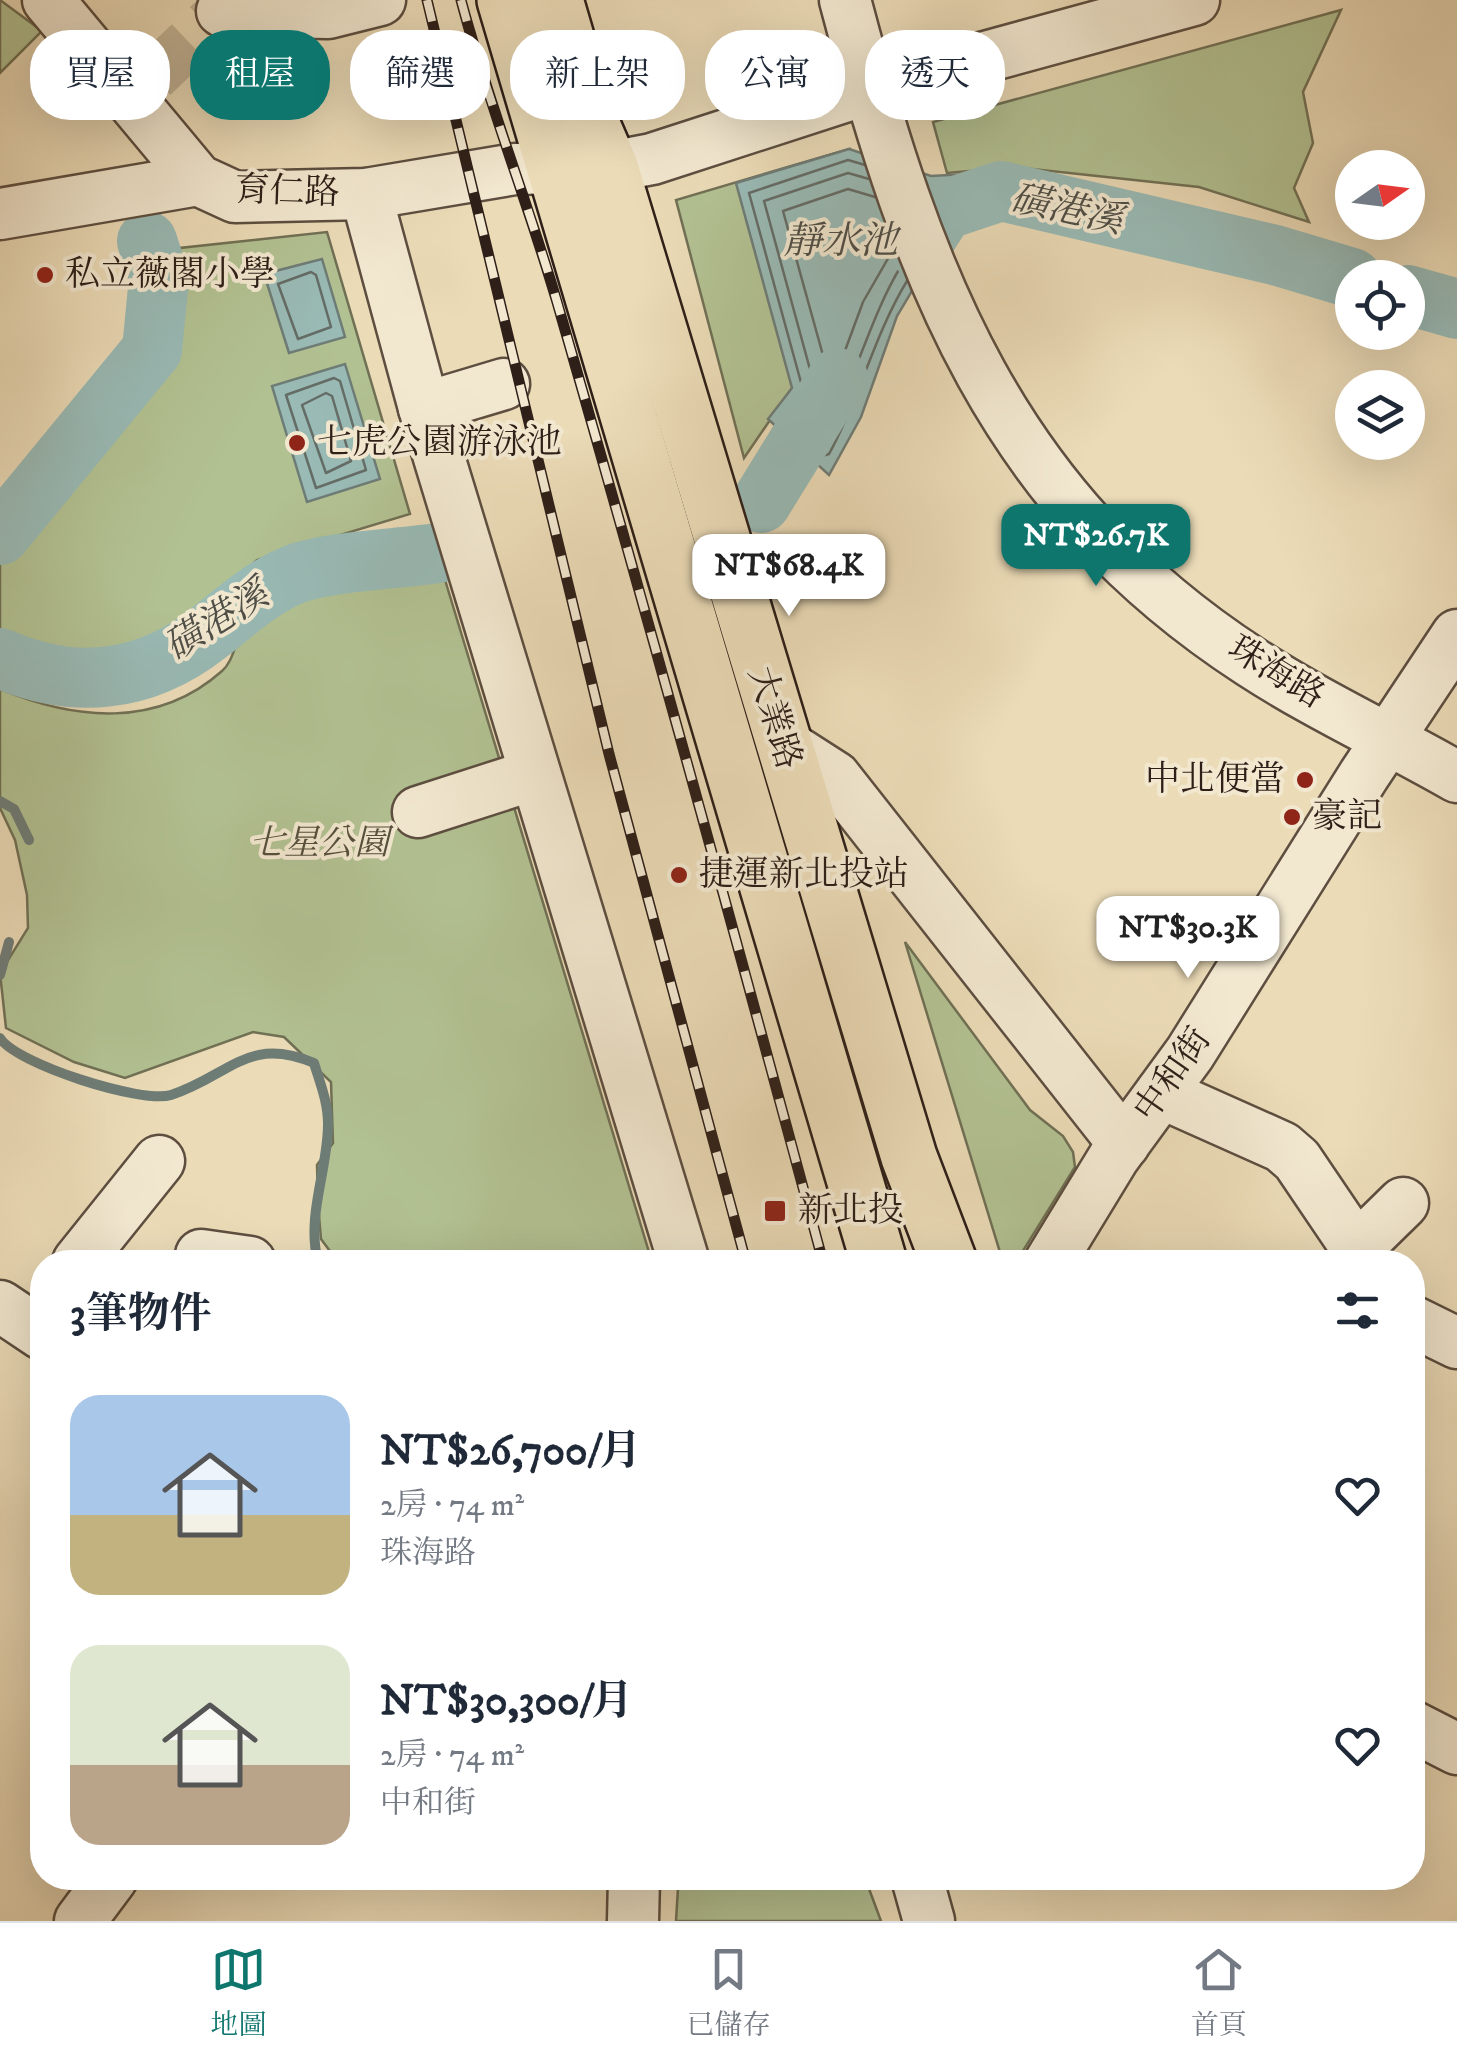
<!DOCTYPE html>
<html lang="zh-TW">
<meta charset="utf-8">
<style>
body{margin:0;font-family:"IM FELL DW Pica","Noto Serif TC",serif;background:#f2f2f3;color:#1f2937;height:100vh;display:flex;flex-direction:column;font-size:38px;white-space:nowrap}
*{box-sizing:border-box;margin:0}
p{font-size:32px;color:#747a83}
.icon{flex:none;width:55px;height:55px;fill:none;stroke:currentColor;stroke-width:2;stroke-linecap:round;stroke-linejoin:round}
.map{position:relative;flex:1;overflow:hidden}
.side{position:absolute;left:30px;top:1250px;width:1395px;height:640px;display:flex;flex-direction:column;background:#fff;border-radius:40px;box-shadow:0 10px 40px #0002}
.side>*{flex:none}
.hud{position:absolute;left:30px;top:30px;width:1398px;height:90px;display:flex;gap:20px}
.needle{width:65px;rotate:76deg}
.buttons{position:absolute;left:1335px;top:150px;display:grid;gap:20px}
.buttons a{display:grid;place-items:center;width:90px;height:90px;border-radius:50%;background:#fff;box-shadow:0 10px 40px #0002;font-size:50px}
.price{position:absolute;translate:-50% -85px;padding:0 22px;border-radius:20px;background:#fff;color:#222;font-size:32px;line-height:65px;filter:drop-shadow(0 2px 5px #0008)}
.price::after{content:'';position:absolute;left:50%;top:60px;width:30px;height:22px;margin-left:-15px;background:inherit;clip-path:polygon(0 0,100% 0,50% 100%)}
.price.on{background:#0f766e;color:#fff}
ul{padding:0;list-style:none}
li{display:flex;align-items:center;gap:30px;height:250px;padding:0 40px}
li span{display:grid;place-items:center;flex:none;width:280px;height:200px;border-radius:30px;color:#555}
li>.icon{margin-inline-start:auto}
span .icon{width:120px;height:120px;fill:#fffc;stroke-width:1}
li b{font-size:42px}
h2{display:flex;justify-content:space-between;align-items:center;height:120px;padding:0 40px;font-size:42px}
.tag{padding:0 35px;border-radius:40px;background:#fff;box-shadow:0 10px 40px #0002;font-size:35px;line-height:90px}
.tag.on{background:#0f766e;color:#fff}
.menu{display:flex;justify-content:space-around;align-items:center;height:140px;border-top:2px solid #e0e1e3;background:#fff;font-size:28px;color:#747a83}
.menu a{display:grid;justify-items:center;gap:5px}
.menu .on{color:#0f766e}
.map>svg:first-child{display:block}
.green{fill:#b2c192;stroke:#707055;stroke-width:2.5}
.water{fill:#99bab5;stroke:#6e7c76;stroke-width:2.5}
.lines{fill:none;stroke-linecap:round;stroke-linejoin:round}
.shore{stroke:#646c66;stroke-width:2.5}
.stream{stroke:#6e7c76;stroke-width:10}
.river{stroke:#99bab5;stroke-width:60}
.minor-tunnel{stroke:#c5b597;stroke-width:50;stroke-dasharray:50 25;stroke-linecap:butt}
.minor-casing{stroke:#5d4e40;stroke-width:55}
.major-casing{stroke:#2e1f18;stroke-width:60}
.minor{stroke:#f2e8d0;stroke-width:50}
.major{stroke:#ebdbb7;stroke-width:55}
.rail-casing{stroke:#2e1f18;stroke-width:11}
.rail{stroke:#f2e8d0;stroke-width:8;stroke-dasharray:22;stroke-linecap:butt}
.poi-dot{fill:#8f2418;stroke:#f2e8d0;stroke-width:4}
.labels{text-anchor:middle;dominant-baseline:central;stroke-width:8;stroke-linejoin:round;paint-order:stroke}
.street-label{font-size:35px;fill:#2e1f18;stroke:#f2e8d0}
.poi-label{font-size:35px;fill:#2e1f18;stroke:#f2e8d0;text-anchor:start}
.park-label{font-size:35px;font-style:italic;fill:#56503d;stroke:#f2e8d0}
.water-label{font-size:38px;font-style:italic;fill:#4e4e47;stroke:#f2e8d0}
</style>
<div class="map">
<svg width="1457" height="1921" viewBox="0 0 1457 1921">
<rect width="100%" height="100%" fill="#ebdbb7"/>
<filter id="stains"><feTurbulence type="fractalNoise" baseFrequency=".002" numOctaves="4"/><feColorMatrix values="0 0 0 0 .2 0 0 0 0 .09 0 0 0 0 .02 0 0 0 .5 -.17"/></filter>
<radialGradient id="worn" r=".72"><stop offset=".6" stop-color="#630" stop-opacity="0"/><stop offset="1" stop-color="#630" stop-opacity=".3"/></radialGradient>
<g class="green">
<polygon points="0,0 42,31 0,73"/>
<polygon points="1341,10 1303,92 1313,143 1294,188 1309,222 1199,187 1014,167 947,173 933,122"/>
<polygon points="849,149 792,388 744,458 676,200"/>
<polygon points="327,232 410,514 257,560 190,619 138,654 82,664 14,647 0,633 0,551 34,533 176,359 180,248"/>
<path d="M 439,560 L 652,1262 L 338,1262 L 321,1239 L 318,1204 L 317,1165 L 333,1143 L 331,1082 L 284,1037 L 253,1032 L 125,1078 L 74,1062 L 6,1028 L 0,973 L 28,928 L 27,895 L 15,840 L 0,808 L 0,689 C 74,720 157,729 222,671 C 235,660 235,637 247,624 C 255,615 272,604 284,597 C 323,575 394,569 439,560 Z"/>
<polygon points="905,942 1030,1110 1063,1136 1073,1152 1075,1167 1016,1262 1003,1262"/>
<polygon points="720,1878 865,1878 881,1921 676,1921 678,1888"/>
</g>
<g class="water">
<polygon points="849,149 931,176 967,174 980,217 950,227 897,316 861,417 829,475 768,419 792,388 736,183"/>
<polygon points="322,259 345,337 289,353 264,274"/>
<polygon points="345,364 380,479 307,502 272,386"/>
</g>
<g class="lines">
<g class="shore">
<path d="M 865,165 L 848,160 L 749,193 L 802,386 L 783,419 L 822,456 L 829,454 C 860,398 874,335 907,281"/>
<path d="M 869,179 L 848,173 L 764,201 L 814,384 L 812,398 L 800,418 L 819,436 L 825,434 C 856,380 869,319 901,266"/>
<polyline points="875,197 848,189 783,211 829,377 836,375 863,302 894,248"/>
<polygon points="311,272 316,275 331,327 298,339 278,284"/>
<polygon points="334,378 340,381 366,470 316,488 286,395"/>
<polygon points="326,393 332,396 351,461 326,473 302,405"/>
</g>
<g class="stream">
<polyline points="0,801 14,809 29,840"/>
<polyline points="0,975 9,942"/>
<path d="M 0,1038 C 16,1064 142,1104 171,1095 C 230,1076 247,1035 314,1063 C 320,1083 328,1102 328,1124 C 328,1170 306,1216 318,1262"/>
</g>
<g class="river">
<polyline points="919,249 944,210 1001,191 1275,255 1352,278"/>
<polyline points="1408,295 1457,309"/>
<polyline points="761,503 838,378"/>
<polyline points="0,535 152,350 159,278 147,241"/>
<path d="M 0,658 C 72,690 143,684 207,634 C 236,612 260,588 295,574 C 330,561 398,559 438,553"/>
</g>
<polyline class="minor-tunnel" points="153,77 222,11"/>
<g class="minor-casing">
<g id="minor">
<polyline points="48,0 198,180 235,197 366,194 515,169 610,167 652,159 868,89 1194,0"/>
<path d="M 845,0 C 918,277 1000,499 1251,662 C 1317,705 1389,738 1457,777"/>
<polyline points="222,11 328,13 380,0"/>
<polyline points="366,194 424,408 684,1262"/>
<polyline points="0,214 198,180"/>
<polyline points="424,408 504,384"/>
<polyline points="782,743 835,777 1124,1144"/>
<polyline points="418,812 533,775"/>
<polyline points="1161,1093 1282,1147 1297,1160 1366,1262"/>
<polyline points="1357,1248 1403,1203"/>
<polyline points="201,1255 250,1262"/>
<polyline points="78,1262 159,1161"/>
<polyline points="1050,1262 1114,1157 1190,1053 1364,775 1457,635"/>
<polyline points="0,1306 42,1334"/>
<polyline points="1412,1321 1457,1343"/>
<polyline points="1412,1726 1457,1749"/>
<polyline points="917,1878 929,1921"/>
<polyline points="80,1921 112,1878"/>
<polyline points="633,1921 634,1878"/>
</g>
</g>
<g class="major-casing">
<g id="major">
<polyline points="505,0 879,1262"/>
<polyline points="555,0 591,123 610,167 909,1157 949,1262"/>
</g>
</g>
<use href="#minor" class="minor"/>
<use href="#major" class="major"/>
<g class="rail-casing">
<g id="rail">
<polyline points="427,0 609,754 746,1262"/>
<path d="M 461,0 C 488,102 527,200 557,302 C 649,621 737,941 823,1262"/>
</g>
</g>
<use href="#rail" class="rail"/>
</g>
<g class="poi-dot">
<circle cx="45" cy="275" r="10"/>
<circle cx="297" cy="443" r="10"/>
<circle cx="1305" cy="780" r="10"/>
<circle cx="1292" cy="817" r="10"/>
<circle cx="679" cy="875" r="10"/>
<rect x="763" y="1199" width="24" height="24" rx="5"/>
</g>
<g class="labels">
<g class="street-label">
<text transform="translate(287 192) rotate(2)">育仁路</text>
<text transform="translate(1276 673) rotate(31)">珠海路</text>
<text transform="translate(774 718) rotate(73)">大業路</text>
<text transform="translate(1173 1075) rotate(-55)">中和街</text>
</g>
<g class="poi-label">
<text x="65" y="275">私立薇閣小學</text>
<text x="317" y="443">七虎公園游泳池</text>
<text x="1285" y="780" text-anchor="end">中北便當</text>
<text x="1312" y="817">豪記</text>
<text x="699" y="875">捷運新北投站</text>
<text x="798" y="1211">新北投</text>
</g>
<g class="park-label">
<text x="319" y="844">七星公園</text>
</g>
<g class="water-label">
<text transform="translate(1067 210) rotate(12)">磺港溪</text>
<text x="841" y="242">靜水池</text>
<text transform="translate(217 621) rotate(-32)">磺港溪</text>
</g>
</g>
<rect width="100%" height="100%" filter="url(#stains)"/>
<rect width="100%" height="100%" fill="url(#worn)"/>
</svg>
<div class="buttons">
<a><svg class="needle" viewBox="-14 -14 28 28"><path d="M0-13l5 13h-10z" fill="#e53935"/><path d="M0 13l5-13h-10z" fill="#747a83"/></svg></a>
<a><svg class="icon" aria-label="locate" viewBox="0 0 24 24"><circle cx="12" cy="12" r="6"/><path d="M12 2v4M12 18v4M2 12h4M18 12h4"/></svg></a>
<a><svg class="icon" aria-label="layers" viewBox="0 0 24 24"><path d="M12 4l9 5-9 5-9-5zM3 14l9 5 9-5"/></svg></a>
</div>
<b class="price on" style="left:1096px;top:589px">NT$26.7K</b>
<b class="price" style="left:789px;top:619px">NT$68.4K</b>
<b class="price" style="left:1188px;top:981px">NT$30.3K</b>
<div class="hud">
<a class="tag">買屋</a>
<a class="tag on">租屋</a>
<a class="tag">篩選</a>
<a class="tag">新上架</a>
<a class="tag">公寓</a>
<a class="tag">透天</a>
</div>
<section class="side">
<h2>3筆物件<svg class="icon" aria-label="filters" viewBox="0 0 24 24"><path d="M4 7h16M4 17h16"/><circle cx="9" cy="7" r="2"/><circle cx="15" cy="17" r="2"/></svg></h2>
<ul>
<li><span style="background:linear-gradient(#a9c7e8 60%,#c2b280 0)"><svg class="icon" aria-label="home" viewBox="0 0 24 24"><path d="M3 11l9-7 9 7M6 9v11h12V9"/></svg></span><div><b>NT$26,700/月</b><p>2房 · 74 m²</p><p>珠海路</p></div><svg class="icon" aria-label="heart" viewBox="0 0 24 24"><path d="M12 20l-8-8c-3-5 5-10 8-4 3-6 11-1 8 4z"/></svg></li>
<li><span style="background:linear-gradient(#dfe7d0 60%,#b9a48a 0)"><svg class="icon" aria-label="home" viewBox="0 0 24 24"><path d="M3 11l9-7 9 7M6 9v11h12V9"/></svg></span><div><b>NT$30,300/月</b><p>2房 · 74 m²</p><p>中和街</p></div><svg class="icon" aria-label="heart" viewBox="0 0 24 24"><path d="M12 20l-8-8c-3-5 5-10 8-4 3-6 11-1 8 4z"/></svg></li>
</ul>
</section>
</div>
<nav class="menu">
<a class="on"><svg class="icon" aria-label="map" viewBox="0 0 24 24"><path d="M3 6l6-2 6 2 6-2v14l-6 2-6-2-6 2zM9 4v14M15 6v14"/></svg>地圖</a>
<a><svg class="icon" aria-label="saved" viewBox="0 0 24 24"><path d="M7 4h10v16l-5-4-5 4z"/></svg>已儲存</a>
<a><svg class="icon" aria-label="home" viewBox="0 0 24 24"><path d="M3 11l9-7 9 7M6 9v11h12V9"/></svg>首頁</a>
</nav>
